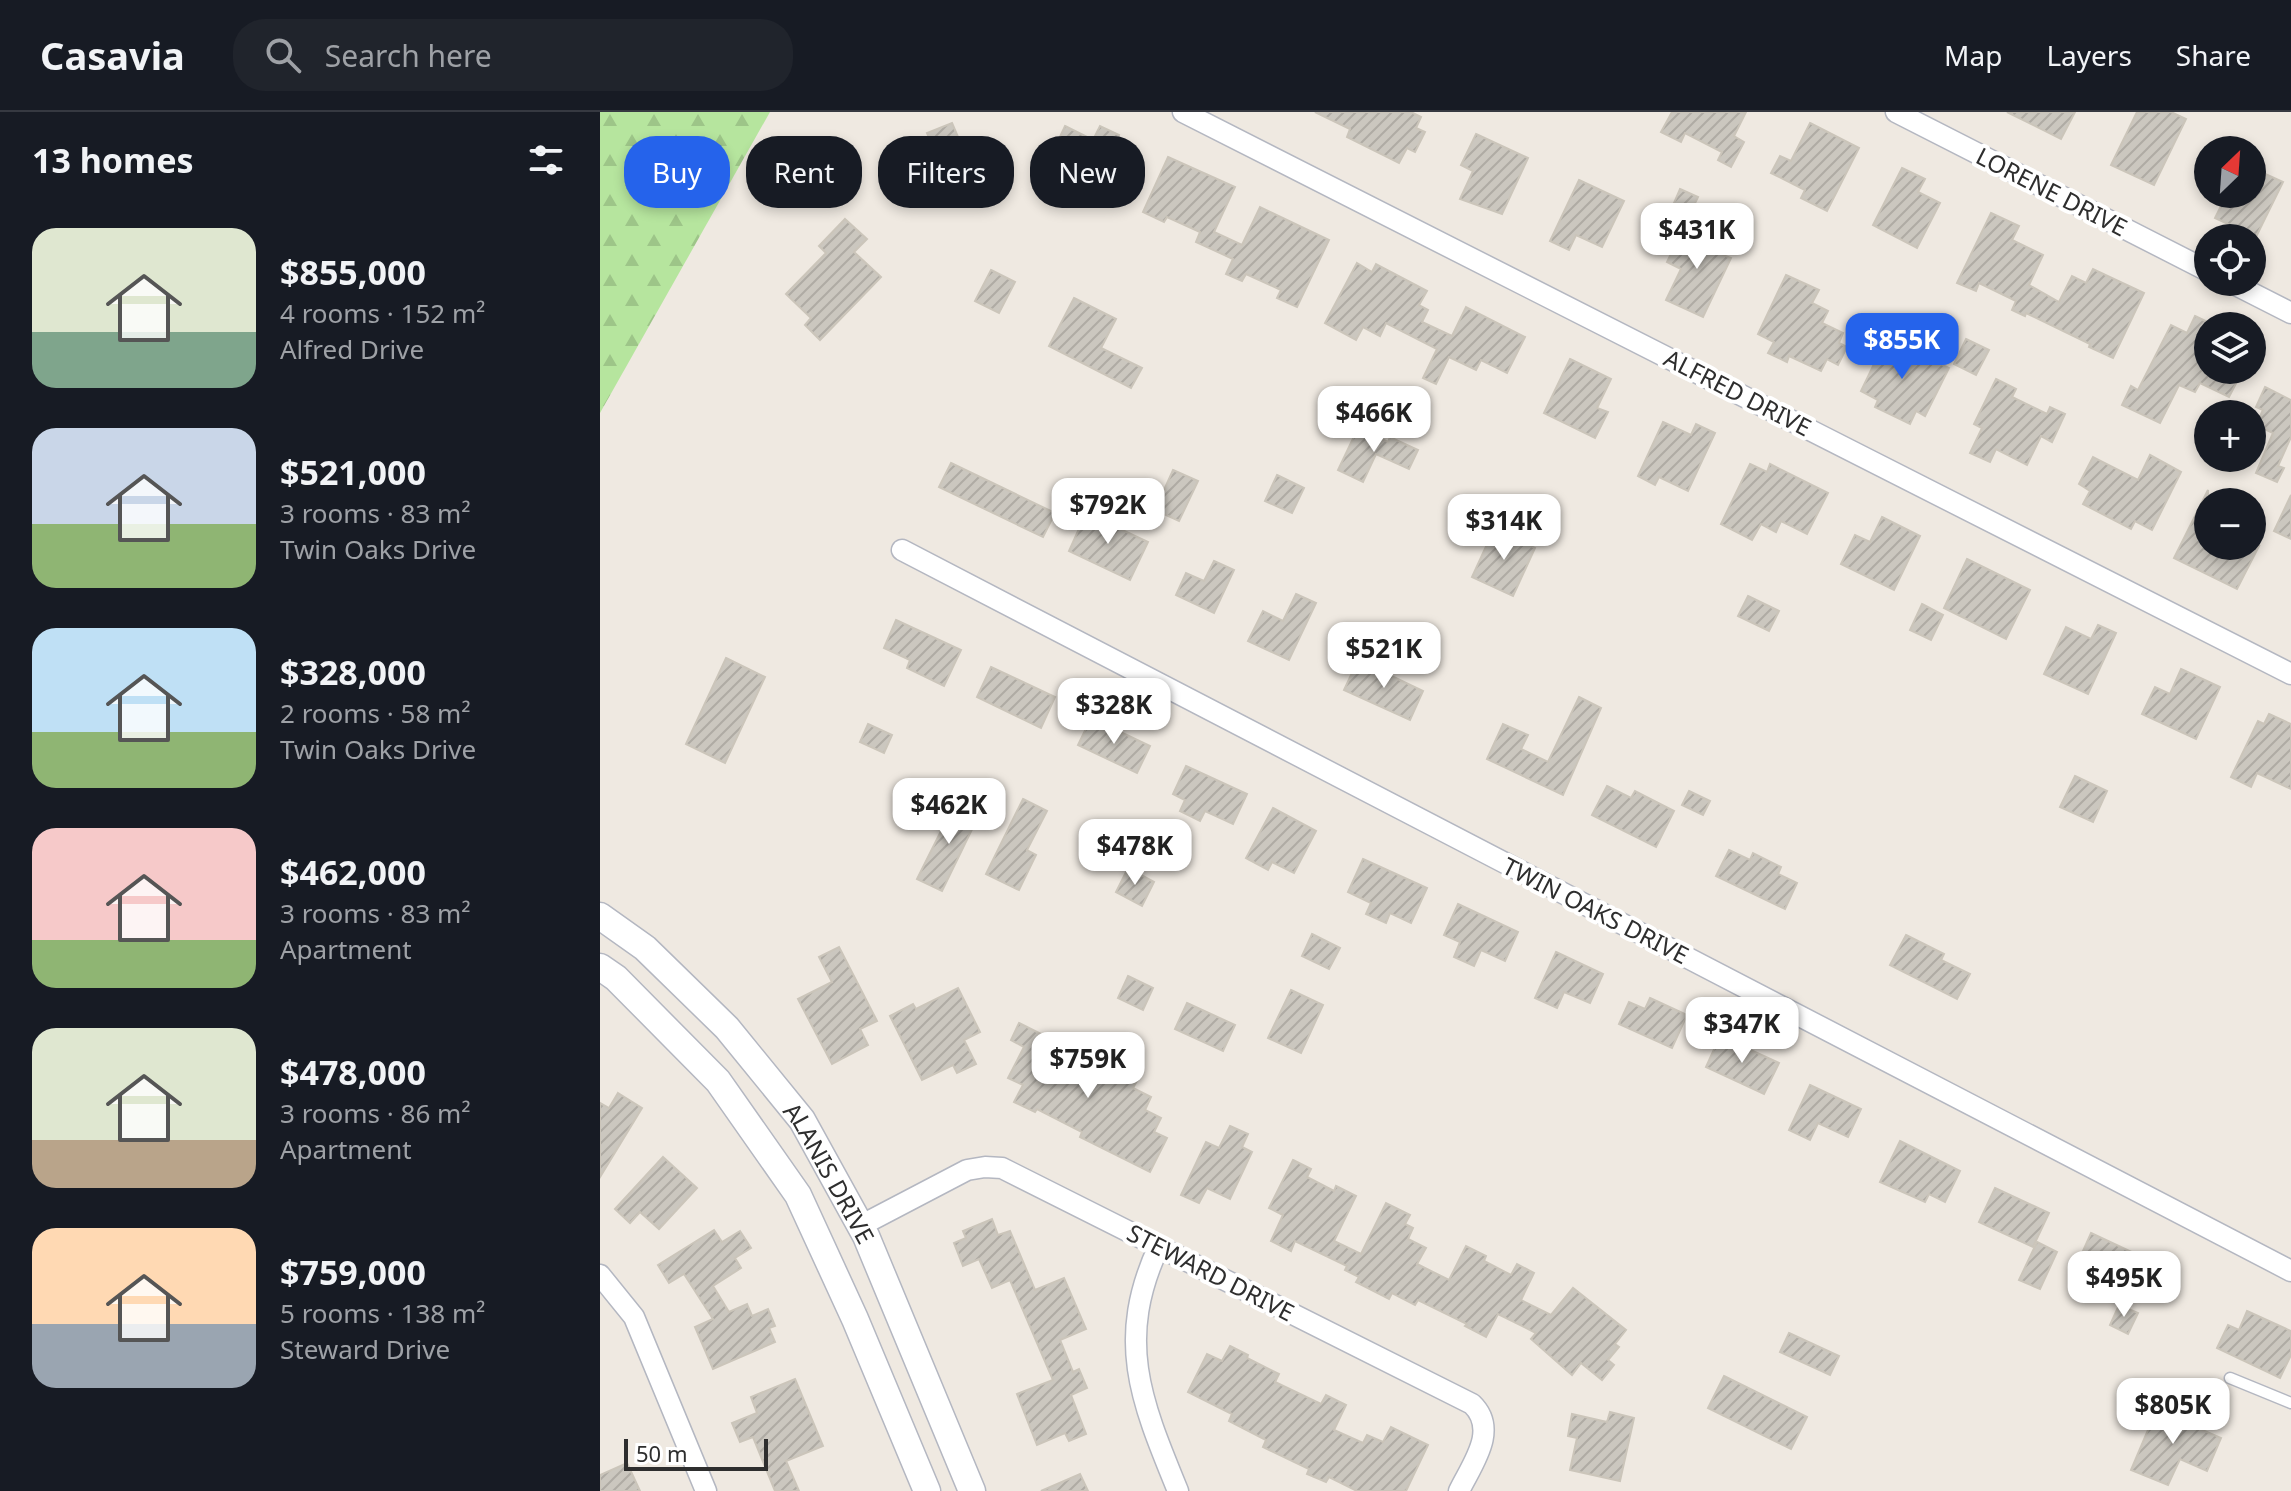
<!DOCTYPE html>
<meta charset="utf-8">
<style>
body{margin:0;font-family:"Noto Sans",sans-serif;background:#20242c;color:#f1f3f6;height:100vh;display:flex;flex-direction:column;font-size:30px;white-space:nowrap}
*{box-sizing:border-box;margin:0}
p{font-size:26px;color:#9ea1a6}
.icon{flex:none;width:44px;height:44px;fill:none;stroke:currentColor;stroke-width:2;stroke-linecap:round;stroke-linejoin:round}
.map{position:relative;flex:1;overflow:hidden}
.panel{display:flex;flex-direction:column;background:#171b24;width:600px}
.panel>*{flex:none}
.hud{position:absolute;left:24px;top:24px;width:760px;height:72px;display:flex;gap:16px}
.needle{width:52px;rotate:25deg}
.buttons{position:absolute;left:1594px;top:24px;display:grid;gap:16px}
.buttons a{display:grid;place-items:center;width:72px;height:72px;border-radius:50%;background:#171b24;box-shadow:0 4px 12px #0003;font-size:40px}
.scale{position:absolute;left:24px;bottom:20px;width:144px;box-sizing:border-box;padding-left:8px;border:4px solid #2e2e2e;border-top:0;font-size:22px;line-height:28px;white-space:nowrap;color:#2e2e2e;-webkit-text-stroke:6px #fff;paint-order:stroke}
.price{position:absolute;translate:-50% -68px;padding:0 18px;border-radius:16px;background:#fff;color:#222;font-size:26px;line-height:52px;filter:drop-shadow(0 2px 4px #0008)}
.price::after{content:'';position:absolute;left:50%;top:48px;width:24px;height:18px;margin-left:-12px;background:inherit;clip-path:polygon(0 0,100% 0,50% 100%)}
.price.on{background:#2563eb;color:#fff}
ul{padding:0;list-style:none}
li{display:flex;align-items:center;gap:24px;height:200px;padding:0 32px}
li span{display:grid;place-items:center;flex:none;width:224px;height:160px;border-radius:24px;color:#555}
li>.icon{margin-inline-start:auto}
span .icon{width:96px;height:96px;fill:#fffc;stroke-width:1}
li b{font-size:34px}
h2{display:flex;justify-content:space-between;align-items:center;height:96px;padding:0 32px;font-size:34px}
.tag{padding:0 28px;border-radius:32px;background:#171b24;box-shadow:0 4px 12px #0003;font-size:28px;line-height:72px}
.tag.on{background:#2563eb;color:#fff}
header{display:flex;align-items:center;gap:48px;box-sizing:border-box;height:112px;padding:0 40px;background:#171b24;border-bottom:2px solid #363941}
header strong{font-size:38px}
nav{display:flex;gap:44px;margin-inline-start:auto;font-size:28px}
.search{width:560px;height:72px;background:#20242c;display:flex;align-items:center;gap:20px;box-sizing:border-box;padding:0 28px;border-radius:32px;color:#9ea1a6;font-size:30px}
main{display:flex;flex:1;min-height:0}
.map>svg:first-child{display:block}
.forest{fill:url(#forest-firs)}
.building{fill:url(#building-hatch);stroke:#cbc5ba;stroke-width:2}
.lines{fill:none;stroke-linecap:round;stroke-linejoin:round}
.lane-casing{stroke:#b4b7c1;stroke-width:13}
.street-casing{stroke:#b4b7c1;stroke-width:23}
.secondary-casing{stroke:#b4b7c1;stroke-width:29}
.lane{stroke:#fff;stroke-width:10}
.street{stroke:#fff;stroke-width:20}
.secondary{stroke:#fff;stroke-width:26}
.labels{text-anchor:middle;dominant-baseline:central;stroke-width:8;stroke-linejoin:round;paint-order:stroke}
.street-label{font-size:24px;fill:#2e2e2e;stroke:#fff}
</style>
<header>
<strong>Casavia</strong>
<div class="search"><svg class="icon" aria-label="search" viewBox="0 0 24 24"><circle cx="10" cy="10" r="6"/><path d="M15 15l6 6"/></svg>Search here</div>
<nav><a>Map</a><a>Layers</a><a>Share</a></nav>
</header>
<main>
<section class="panel">
<h2>13 homes<svg class="icon" aria-label="filters" viewBox="0 0 24 24"><path d="M4 7h16M4 17h16"/><circle cx="9" cy="7" r="2"/><circle cx="15" cy="17" r="2"/></svg></h2>
<ul>
<li><span style="background:linear-gradient(#dfe7d0 65%,#7fa58c 0)"><svg class="icon" aria-label="home" viewBox="0 0 24 24"><path d="M3 11l9-7 9 7M6 9v11h12V9"/></svg></span><div><b>$855,000</b><p>4 rooms · 152 m²</p><p>Alfred Drive</p></div></li>
<li><span style="background:linear-gradient(#c9d6e8 60%,#8fb573 0)"><svg class="icon" aria-label="home" viewBox="0 0 24 24"><path d="M3 11l9-7 9 7M6 9v11h12V9"/></svg></span><div><b>$521,000</b><p>3 rooms · 83 m²</p><p>Twin Oaks Drive</p></div></li>
<li><span style="background:linear-gradient(#bfe0f5 65%,#8fb573 0)"><svg class="icon" aria-label="home" viewBox="0 0 24 24"><path d="M3 11l9-7 9 7M6 9v11h12V9"/></svg></span><div><b>$328,000</b><p>2 rooms · 58 m²</p><p>Twin Oaks Drive</p></div></li>
<li><span style="background:linear-gradient(#f6c9c9 70%,#8fb573 0)"><svg class="icon" aria-label="home" viewBox="0 0 24 24"><path d="M3 11l9-7 9 7M6 9v11h12V9"/></svg></span><div><b>$462,000</b><p>3 rooms · 83 m²</p><p>Apartment</p></div></li>
<li><span style="background:linear-gradient(#dfe7d0 70%,#b9a48a 0)"><svg class="icon" aria-label="home" viewBox="0 0 24 24"><path d="M3 11l9-7 9 7M6 9v11h12V9"/></svg></span><div><b>$478,000</b><p>3 rooms · 86 m²</p><p>Apartment</p></div></li>
<li><span style="background:linear-gradient(#ffd9b3 60%,#9aa5b1 0)"><svg class="icon" aria-label="home" viewBox="0 0 24 24"><path d="M3 11l9-7 9 7M6 9v11h12V9"/></svg></span><div><b>$759,000</b><p>5 rooms · 138 m²</p><p>Steward Drive</p></div></li>
</ul>
</section>
<div class="map">
<svg width="1691" height="1379" viewBox="0 0 1691 1379">
<defs>
<pattern id="forest-firs" width="22" height="20" patternUnits="userSpaceOnUse" patternTransform="scale(2)"><rect width="22" height="20" fill="#b6e59e"/><path d="M5 1l3.5 6h-7zM16 11l3.5 6h-7z" fill="#9dc588"/></pattern>
<pattern id="building-hatch" width="6" height="6" patternUnits="userSpaceOnUse" patternTransform="scale(2)"><rect width="6" height="6" fill="#cbc7bf"/><path d="M-1 1l2-2M0 6l6-6M5 7l2-2" fill="none" stroke="#afaba4"/></pattern>
</defs>
<rect width="100%" height="100%" fill="#efe9e1"/>
<polygon class="forest" points="0,0 170,0 0,301"/>
<g class="building">
<polygon points="715,0 811,0 821,5 816,16 825,20 815,40 807,36 799,51 747,25 750,17"/>
<polygon points="1072,0 1146,0 1134,24 1144,30 1131,55 1118,48 1122,40 1085,21 1081,30 1061,20"/>
<polygon points="1407,0 1475,0 1461,27"/>
<polygon points="1537,0 1571,0 1586,7 1554,73 1511,53"/>
<polygon points="352,11 361,32 336,42 327,21"/>
<polygon points="1210,11 1259,36 1227,99 1201,86 1205,78 1171,61 1180,44 1191,49"/>
<polygon points="465,14 493,28 500,14 519,23 490,84 443,61"/>
<polygon points="876,22 928,46 902,102 860,87 873,59 861,53"/>
<polygon points="568,45 635,75 614,120 642,133 660,95 729,128 697,195 677,186 681,178 646,162 642,169 626,162 633,147 596,130 600,120 567,105 564,110 543,100"/>
<polygon points="1302,56 1325,67 1318,80 1340,91 1317,136 1273,113"/>
<polygon points="1652,56 1683,70 1656,125 1615,106 1627,82 1652,82"/>
<polygon points="979,68 1024,89 1002,135 976,123 969,138 950,129"/>
<polygon points="1080,77 1098,85 1085,112 1068,105"/>
<polygon points="1391,101 1419,114 1412,128 1443,143 1429,173 1459,190 1472,164 1486,171 1493,157 1544,181 1513,246 1489,235 1490,232 1426,201 1425,204 1412,198 1416,189 1379,171 1376,179 1357,171"/>
<polygon points="245,107 267,127 254,140 281,165 220,228 205,213 211,206 186,182 226,141 219,134"/>
<polygon points="1084,115 1126,135 1123,143 1131,146 1103,205 1066,188 1081,157 1067,150"/>
<polygon points="757,151 772,160 776,152 827,179 819,193 828,198 822,210 852,224 866,195 925,225 907,261 881,248 876,258 849,245 836,272 823,266 837,237 786,211 780,224 763,215 756,228 725,211"/>
<polygon points="391,158 415,170 399,201 375,189"/>
<polygon points="1186,163 1219,178 1212,191 1228,199 1222,211 1243,221 1239,231 1247,235 1238,253 1227,247 1221,259 1189,244 1187,250 1168,241 1174,230 1158,222"/>
<polygon points="474,186 516,207 501,236 542,256 531,276 449,234"/>
<polygon points="1595,204 1614,213 1608,214 1608,258 1643,258 1629,285 1600,271 1595,280 1579,273 1560,311 1522,293 1531,274 1538,278 1571,213 1587,221"/>
<polygon points="1281,219 1295,226 1291,235 1327,253 1330,247 1349,256 1325,304 1316,299 1310,312 1275,295 1278,288 1261,279 1275,250 1268,247"/>
<polygon points="1366,227 1389,238 1376,263 1354,252"/>
<polygon points="970,247 1011,267 997,296 1008,300 995,326 944,301"/>
<polygon points="1396,267 1416,277 1412,285 1447,302 1450,295 1465,302 1452,330 1441,324 1427,353 1396,337 1390,350 1370,341 1382,316 1374,312"/>
<polygon points="1665,275 1691,288 1691,325 1678,354 1684,356 1677,370 1656,361 1673,321 1656,313 1663,298 1656,295"/>
<polygon points="1063,310 1091,323 1096,312 1115,321 1088,379 1059,365 1055,373 1038,364"/>
<polygon points="758,316 788,330 790,325 818,338 809,357 776,342 763,370 738,358"/>
<polygon points="1550,343 1581,360 1552,418 1535,409 1531,417 1483,392 1490,379 1479,372 1493,345 1538,368"/>
<polygon points="351,351 455,401 443,425 339,375"/>
<polygon points="1150,352 1167,360 1170,352 1228,381 1207,422 1181,409 1176,420 1161,412 1152,428 1121,412"/>
<polygon points="573,358 598,369 579,409 555,398"/>
<polygon points="677,363 704,376 692,401 665,389"/>
<polygon points="1608,378 1608,434 1659,434 1637,477 1574,446"/>
<polygon points="1691,383 1691,427 1674,419"/>
<polygon points="486,401 548,430 530,468 469,439"/>
<polygon points="1282,405 1320,424 1294,478 1241,452 1255,423 1270,430"/>
<polygon points="894,417 935,436 913,484 872,465"/>
<polygon points="1367,447 1430,478 1406,527 1344,496"/>
<polygon points="614,449 634,458 614,501 576,483 586,461 604,469"/>
<polygon points="696,482 716,491 689,548 648,529 663,499 683,509"/>
<polygon points="1148,484 1179,499 1169,519 1138,504"/>
<polygon points="1322,492 1343,503 1331,528 1310,518"/>
<polygon points="296,508 361,538 344,574 307,556 310,548 284,536"/>
<polygon points="1498,513 1516,521 1488,582 1444,562 1466,515 1491,527"/>
<polygon points="126,546 165,565 125,651 86,632"/>
<polygon points="758,548 823,579 810,608 744,578"/>
<polygon points="391,555 455,585 441,616 377,585"/>
<polygon points="1581,557 1620,575 1596,627 1542,602 1555,575 1570,582"/>
<polygon points="979,585 1001,596 963,683 887,647 903,612 928,623 921,637 948,650"/>
<polygon points="1669,602 1691,612 1691,677 1657,661 1651,675 1631,665 1658,609 1664,612"/>
<polygon points="491,606 550,634 537,661 478,633"/>
<polygon points="268,612 292,623 284,641 260,630"/>
<polygon points="586,654 647,682 633,712 605,699 600,709 580,699 585,688 573,682"/>
<polygon points="1475,664 1507,679 1493,710 1460,695"/>
<polygon points="1007,674 1031,686 1035,679 1074,699 1056,735 992,703"/>
<polygon points="1089,679 1110,689 1103,703 1082,693"/>
<polygon points="423,687 447,699 427,738 436,743 419,778 386,762"/>
<polygon points="356,689 380,701 342,779 317,767"/>
<polygon points="673,696 716,719 694,761 672,750 668,758 646,746"/>
<polygon points="1129,738 1150,748 1153,741 1181,755 1178,762 1197,771 1185,797 1116,764"/>
<polygon points="763,747 827,776 811,811 790,801 786,811 766,802 771,791 748,780"/>
<polygon points="528,756 554,770 542,794 516,780"/>
<polygon points="858,792 918,820 905,849 881,838 874,854 854,845 860,830 844,823"/>
<polygon points="712,822 740,836 729,857 702,844"/>
<polygon points="1306,823 1344,842 1341,848 1370,862 1357,887 1290,853"/>
<polygon points="239,835 277,909 260,917 268,933 232,952 198,887 232,870 219,845"/>
<polygon points="956,840 1003,862 990,891 964,880 957,896 935,886"/>
<polygon points="528,864 553,876 543,898 518,886"/>
<polygon points="358,876 380,920 364,928 376,952 357,961 353,953 322,968 290,904 313,892 316,897"/>
<polygon points="691,878 723,893 701,941 668,926"/>
<polygon points="1050,886 1087,903 1072,936 1019,912 1029,890 1045,897"/>
<polygon points="587,891 635,913 623,939 575,917"/>
<polygon points="419,911 449,926 443,938 472,953 477,942 512,960 514,955 538,967 533,976 551,985 545,998 561,1006 554,1020 567,1026 550,1060 480,1025 482,1020 437,997 435,1000 414,990 423,973 408,966 424,935 411,928"/>
<polygon points="1120,924 1179,951 1164,982 1106,955"/>
<polygon points="1210,973 1261,997 1248,1025 1218,1011 1210,1028 1189,1018"/>
<polygon points="18,981 42,996 0,1065 0,991 9,996"/>
<polygon points="630,1014 648,1022 642,1035 652,1040 630,1087 607,1076 599,1091 581,1083 606,1030 619,1036"/>
<polygon points="1300,1029 1360,1059 1345,1090 1329,1082 1325,1090 1280,1070"/>
<polygon points="63,1045 97,1076 59,1117 40,1100 30,1111 15,1097"/>
<polygon points="693,1048 711,1057 707,1065 734,1079 736,1074 756,1084 734,1129 761,1142 786,1091 810,1103 805,1112 813,1116 808,1127 826,1136 817,1152 849,1168 866,1134 886,1144 884,1149 911,1163 917,1152 934,1161 921,1188 951,1203 973,1176 1026,1218 1015,1232 1019,1235 1008,1248 1014,1253 1002,1268 981,1251 972,1263 931,1227 936,1221 898,1202 886,1225 865,1214 867,1212 818,1188 815,1193 792,1181 789,1187 756,1170 759,1165 745,1158 747,1154 695,1129 691,1139 671,1129 683,1103 669,1096"/>
<polygon points="1395,1076 1449,1101 1433,1135 1379,1110"/>
<polygon points="392,1107 398,1123 410,1119 435,1178 464,1166 486,1217 460,1228 473,1260 479,1257 487,1276 471,1283 486,1322 469,1329 465,1321 437,1333 417,1282 453,1268 410,1168 392,1176 379,1147 363,1154 354,1131 366,1126 363,1119"/>
<polygon points="114,1118 122,1130 140,1119 151,1136 135,1146 141,1156 113,1174 129,1200 147,1192 152,1204 168,1197 175,1214 169,1216 175,1230 113,1257 95,1215 113,1207 84,1162 69,1171 58,1153"/>
<polygon points="1491,1121 1538,1143 1520,1181 1474,1159"/>
<polygon points="1437,1130 1457,1140 1440,1177 1419,1168"/>
<polygon points="1519,1193 1538,1201 1528,1222 1510,1213"/>
<polygon points="1647,1199 1691,1219 1691,1243 1680,1266 1617,1236 1628,1213 1639,1218"/>
<polygon points="1189,1221 1239,1244 1230,1263 1180,1240"/>
<polygon points="630,1234 648,1243 647,1246 679,1262 675,1270 721,1292 726,1283 746,1293 734,1318 763,1331 767,1323 783,1330 791,1315 828,1333 806,1379 757,1379 729,1365 726,1370 707,1362 709,1357 663,1335 666,1328 629,1309 632,1302 588,1280 607,1242 622,1249"/>
<polygon points="1124,1264 1207,1305 1191,1337 1108,1296"/>
<polygon points="195,1267 223,1334 186,1349 199,1379 175,1379 153,1325 140,1330 132,1311 157,1301 151,1285"/>
<polygon points="1559,1292 1580,1300 1577,1307 1621,1326 1607,1359 1580,1347 1568,1373 1531,1358"/>
<polygon points="1010,1300 1034,1306 1020,1369 970,1358 977,1326 968,1324 972,1302 1007,1310"/>
<polygon points="27,1351 40,1379 0,1379 0,1363"/>
<polygon points="480,1362 488,1379 441,1379"/>
</g>
<g class="lines">
<g class="lane-casing">
<polyline id="lane" points="1630,1266 1691,1291"/>
</g>
<g class="street-casing">
<g id="street">
<polyline points="583,0 1691,562"/>
<polyline points="1296,0 1608,159"/>
<polyline points="1630,170 1691,201"/>
<polyline points="302,438 1691,1159"/>
<path d="M 260,1114 L 367,1058 L 385,1055 L 402,1056 L 872,1292 C 899,1318 872,1352 859,1379"/>
<path d="M 559,1134 C 515,1228 541,1289 578,1379"/>
<polyline points="0,1163 34,1205 106,1379"/>
</g>
</g>
<g class="secondary-casing">
<g id="secondary">
<path id="s1" d="M 0,804 L 45,836 L 127,916 L 202,1008 L 266,1124 L 372,1379"/>
<polyline points="0,855 16,866 118,969 198,1083 255,1207 327,1379"/>
</g>
</g>
<use href="#lane" class="lane"/>
<use href="#street" class="street"/>
<use href="#secondary" class="secondary"/>
</g>
<g class="labels">
<g class="street-label">
<text transform="translate(1452 79) rotate(27)">LORENE DRIVE</text>
<text transform="translate(1138 280) rotate(27)">ALFRED DRIVE</text>
<text transform="translate(996 798) rotate(27)">TWIN OAKS DRIVE</text>
<text stroke="none"><textPath href="#s1" startOffset="348">ALANIS DRIVE</textPath></text>
<text transform="translate(611 1160) rotate(27)">STEWARD DRIVE</text>
</g>
</g>
</svg>
<div class="buttons">
<a><svg class="needle" viewBox="-14 -14 28 28"><path d="M0-13l5 13h-10z" fill="#e53935"/><path d="M0 13l5-13h-10z" fill="#9ea1a6"/></svg></a>
<a><svg class="icon" aria-label="locate" viewBox="0 0 24 24"><circle cx="12" cy="12" r="6"/><path d="M12 2v4M12 18v4M2 12h4M18 12h4"/></svg></a>
<a><svg class="icon" aria-label="layers" viewBox="0 0 24 24"><path d="M12 4l9 5-9 5-9-5zM3 14l9 5 9-5"/></svg></a>
<a>+</a>
<a>−</a>
</div>
<div class="scale">50 m</div>
<b class="price" style="left:1097px;top:159px">$431K</b>
<b class="price on" style="left:1302px;top:269px">$855K</b>
<b class="price" style="left:774px;top:342px">$466K</b>
<b class="price" style="left:508px;top:434px">$792K</b>
<b class="price" style="left:904px;top:450px">$314K</b>
<b class="price" style="left:784px;top:578px">$521K</b>
<b class="price" style="left:514px;top:634px">$328K</b>
<b class="price" style="left:349px;top:734px">$462K</b>
<b class="price" style="left:535px;top:775px">$478K</b>
<b class="price" style="left:1142px;top:953px">$347K</b>
<b class="price" style="left:488px;top:988px">$759K</b>
<b class="price" style="left:1524px;top:1207px">$495K</b>
<b class="price" style="left:1573px;top:1334px">$805K</b>
<div class="hud">
<a class="tag on">Buy</a>
<a class="tag">Rent</a>
<a class="tag">Filters</a>
<a class="tag">New</a>
</div>
</div>
</main>
